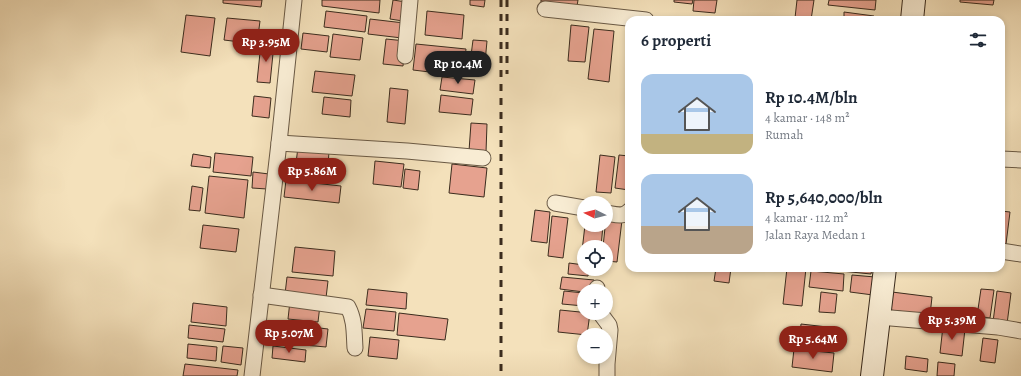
<!DOCTYPE html>
<html lang="id">
<meta charset="utf-8">
<style>
body{margin:0;font-family:Alegreya,serif;background:#f2f2f3;color:#1f2937;height:100vh;display:flex;flex-direction:column;font-size:15px;white-space:nowrap}
*{box-sizing:border-box;margin:0}
p{font-size:13px;color:#747a83}
.icon{flex:none;width:22px;height:22px;fill:none;stroke:currentColor;stroke-width:2;stroke-linecap:round;stroke-linejoin:round}
.map{position:relative;flex:1;overflow:hidden}
.details{position:absolute;left:625px;top:16px;width:380px;height:256px;display:flex;flex-direction:column;background:#fff;border-radius:12px;box-shadow:0 2px 6px #0003}
.details>*{flex:none}
.needle{width:26px;rotate:276deg}
.fabs{position:absolute;left:577px;top:196px;display:grid;gap:8px}
.fabs a{display:grid;place-items:center;width:36px;height:36px;border-radius:50%;background:#fff;box-shadow:0 2px 6px #0003;font-size:20px}
.price{position:absolute;translate:-50% -34px;padding:0 9px;border-radius:14px;background:#8f2418;color:#fff;font-size:13px;line-height:26px;filter:drop-shadow(0 1px 2px #0008)}
.price::after{content:'';position:absolute;left:50%;top:24px;width:12px;height:9px;margin-left:-6px;background:inherit;clip-path:polygon(0 0,100% 0,50% 100%)}
.price.active{background:#222;color:#fff}
ul{padding:0;list-style:none}
li{display:flex;align-items:center;gap:12px;height:100px;padding:0 16px}
li span{display:grid;place-items:center;flex:none;width:112px;height:80px;border-radius:12px;color:#555}
li>.icon{margin-inline-start:auto}
span .icon{width:48px;height:48px;fill:#fffc;stroke-width:1}
li b{font-size:17px}
h2{display:flex;justify-content:space-between;align-items:center;height:48px;padding:0 16px;font-size:17px}
.map>svg:first-child{display:block}
.building{fill:#e6a28f;stroke:#3b2c1e}
.lines{fill:none;stroke-linecap:round;stroke-linejoin:round}
.street-casing{stroke:#695945;stroke-width:17}
.secondary-casing{stroke:#3b2c1e;stroke-width:24}
.street{stroke:#f8ecd3;stroke-width:15}
.secondary{stroke:#f8ecd3;stroke-width:22}
.rail{stroke:#3b2c1e;stroke-width:3;stroke-dasharray:7 7;stroke-linecap:butt}
</style>
<div class="map">
<svg width="1021" height="376" viewBox="0 0 1021 376">
<rect width="100%" height="100%" fill="#f4e1bb"/>
<filter id="stains"><feTurbulence type="fractalNoise" baseFrequency=".005" numOctaves="4"/><feColorMatrix values="0 0 0 0 .2 0 0 0 0 .09 0 0 0 0 .02 0 0 0 .5 -.17"/></filter>
<radialGradient id="worn" r=".72"><stop offset=".6" stop-color="#630" stop-opacity="0"/><stop offset="1" stop-color="#630" stop-opacity=".3"/></radialGradient>
<g class="building">
<polygon points="223,0 262,0 261,7 223,3"/>
<polygon points="322,0 380,0 379,13 322,6"/>
<polygon points="393,0 406,2 403,21 390,19"/>
<polygon points="470,0 485,0 484,7 470,5"/>
<polygon points="541,0 578,0 577,6 541,2"/>
<polygon points="674,0 693,0 692,4 674,2"/>
<polygon points="694,0 717,0 715,13 693,11"/>
<polygon points="797,0 814,0 811,20 795,18"/>
<polygon points="829,0 876,0 875,10 828,5"/>
<polygon points="960,0 994,0 993,5 960,2"/>
<polygon points="326,11 367,16 365,32 324,27"/>
<polygon points="427,11 464,15 462,39 425,35"/>
<polygon points="844,12 874,16 873,20 844,20"/>
<polygon points="186,15 215,18 210,56 181,52"/>
<polygon points="227,18 260,21 257,44 224,40"/>
<polygon points="370,19 404,23 402,38 368,34"/>
<polygon points="571,25 589,27 585,62 568,61"/>
<polygon points="594,29 614,31 609,82 588,79"/>
<polygon points="303,33 329,36 327,52 301,49"/>
<polygon points="333,34 363,38 360,60 330,57"/>
<polygon points="386,39 406,41 403,66 383,64"/>
<polygon points="473,40 487,41 484,73 469,71"/>
<polygon points="261,43 274,44 270,83 257,82"/>
<polygon points="416,44 466,49 463,76 413,70"/>
<polygon points="315,71 355,75 352,96 312,92"/>
<polygon points="442,77 475,80 473,94 440,90"/>
<polygon points="390,88 408,90 405,124 387,122"/>
<polygon points="441,95 473,99 471,115 439,112"/>
<polygon points="254,96 271,98 269,118 252,116"/>
<polygon points="324,97 351,100 350,117 322,114"/>
<polygon points="471,123 487,124 486,152 469,151"/>
<polygon points="298,147 329,151 328,166 296,163"/>
<polygon points="215,153 253,157 251,176 213,172"/>
<polygon points="193,154 211,157 210,168 191,166"/>
<polygon points="600,155 615,157 611,193 596,192"/>
<polygon points="619,155 629,156 629,190 615,188"/>
<polygon points="375,161 404,164 401,187 373,184"/>
<polygon points="452,164 487,168 484,197 449,193"/>
<polygon points="302,165 333,168 331,181 300,178"/>
<polygon points="405,169 420,171 418,190 403,188"/>
<polygon points="253,172 269,174 267,189 252,188"/>
<polygon points="209,176 248,180 244,218 205,213"/>
<polygon points="286,180 341,186 339,203 284,197"/>
<polygon points="192,186 203,188 200,211 189,210"/>
<polygon points="535,210 550,212 547,243 531,241"/>
<polygon points="1001,211 1010,212 1006,244 1001,243"/>
<polygon points="552,216 568,218 563,258 548,256"/>
<polygon points="606,218 622,220 617,262 606,261 606,247 603,247"/>
<polygon points="203,225 239,229 236,252 200,248"/>
<polygon points="585,225 603,225 601,247 584,247 584,251 582,251"/>
<polygon points="295,247 335,251 333,276 292,272"/>
<polygon points="569,263 584,265 584,269 589,269 588,276 568,274"/>
<polygon points="716,268 731,268 729,283 714,281"/>
<polygon points="787,268 806,268 802,306 783,304"/>
<polygon points="831,268 872,268 871,274 831,270"/>
<polygon points="811,271 844,274 843,291 809,287"/>
<polygon points="852,275 875,277 873,295 850,292"/>
<polygon points="287,277 328,281 326,298 285,294"/>
<polygon points="562,277 594,280 593,291 584,291 584,292 560,289"/>
<polygon points="368,289 407,293 406,309 366,305"/>
<polygon points="981,289 994,290 990,318 977,316"/>
<polygon points="564,291 584,293 584,306 562,304"/>
<polygon points="997,291 1011,293 1007,324 993,322"/>
<polygon points="821,292 837,294 835,313 819,312"/>
<polygon points="892,292 932,297 930,315 890,310"/>
<polygon points="290,301 320,305 318,322 288,319"/>
<polygon points="193,303 227,307 226,326 191,322"/>
<polygon points="366,309 396,312 394,331 363,328"/>
<polygon points="560,310 590,313 587,335 558,332"/>
<polygon points="399,313 448,319 445,340 397,335"/>
<polygon points="801,324 836,328 834,350 799,346"/>
<polygon points="189,325 225,329 223,342 188,338"/>
<polygon points="295,325 328,329 326,347 293,344"/>
<polygon points="943,326 965,329 962,356 940,353"/>
<polygon points="370,337 399,340 397,359 368,356"/>
<polygon points="983,338 998,340 995,363 980,361"/>
<polygon points="188,344 217,347 216,361 187,358"/>
<polygon points="223,346 243,348 241,365 221,362"/>
<polygon points="273,346 306,350 305,362 272,358"/>
<polygon points="794,349 834,353 832,372 792,367"/>
<polygon points="906,356 928,359 927,372 905,369"/>
<polygon points="938,362 955,364 954,376 937,376"/>
<polygon points="185,364 238,370 237,376 183,376"/>
</g>
<g class="lines">
<g class="street-casing">
<g id="street">
<polyline points="545,9 646,20"/>
<polyline points="405,56 410,0"/>
<polyline points="279,143 407,151 483,158"/>
<polyline points="1001,159 1021,160"/>
<polyline points="555,203 584,208"/>
<path d="M 606,213 C 614,214 623,218 629,211"/>
<polyline points="1001,251 1021,254"/>
<polyline points="597,291 597,288"/>
<path d="M 261,295 L 348,307 C 355,320 354,334 355,348"/>
<polyline points="600,313 609,325 610,330 607,364 607,376"/>
<polyline points="879,317 998,327 1021,331"/>
<polyline points="252,376 279,143 294,0"/>
</g>
</g>
<g class="secondary-casing">
<g id="secondary">
<polyline points="912,20 914,0"/>
<polyline points="872,376 885,268"/>
</g>
</g>
<use href="#street" class="street"/>
<use href="#secondary" class="secondary"/>
<g class="rail">
<polyline points="501,0 501,376"/>
<polyline points="507,0 507,74"/>
</g>
</g>
<rect width="100%" height="100%" filter="url(#stains)"/>
<rect width="100%" height="100%" fill="url(#worn)"/>
</svg>
<div class="fabs">
<a><svg class="needle" viewBox="-14 -14 28 28"><path d="M0-13l5 13h-10z" fill="#e53935"/><path d="M0 13l5-13h-10z" fill="#747a83"/></svg></a>
<a><svg class="icon" aria-label="locate" viewBox="0 0 24 24"><circle cx="12" cy="12" r="6"/><path d="M12 2v4M12 18v4M2 12h4M18 12h4"/></svg></a>
<a>+</a>
<a>−</a>
</div>
<b class="price" style="left:266px;top:63px">Rp 3.95M</b>
<b class="price active" style="left:458px;top:85px">Rp 10.4M</b>
<b class="price" style="left:312px;top:192px">Rp 5.86M</b>
<b class="price" style="left:952px;top:341px">Rp 5.39M</b>
<b class="price" style="left:289px;top:354px">Rp 5.07M</b>
<b class="price" style="left:813px;top:360px">Rp 5.64M</b>
<section class="details">
<h2>6 properti<svg class="icon" aria-label="filters" viewBox="0 0 24 24"><path d="M4 7h16M4 17h16"/><circle cx="9" cy="7" r="2"/><circle cx="15" cy="17" r="2"/></svg></h2>
<ul>
<li><span style="background:linear-gradient(#a9c7e8 75%,#c2b280 0)"><svg class="icon" aria-label="home" viewBox="0 0 24 24"><path d="M3 11l9-7 9 7M6 9v11h12V9"/></svg></span><div><b>Rp 10.4M/bln</b><p>4 kamar · 148 m²</p><p>Rumah</p></div></li>
<li><span style="background:linear-gradient(#a9c7e8 65%,#b9a48a 0)"><svg class="icon" aria-label="home" viewBox="0 0 24 24"><path d="M3 11l9-7 9 7M6 9v11h12V9"/></svg></span><div><b>Rp 5,640,000/bln</b><p>4 kamar · 112 m²</p><p>Jalan Raya Medan 1</p></div></li>
</ul>
</section>
</div>
